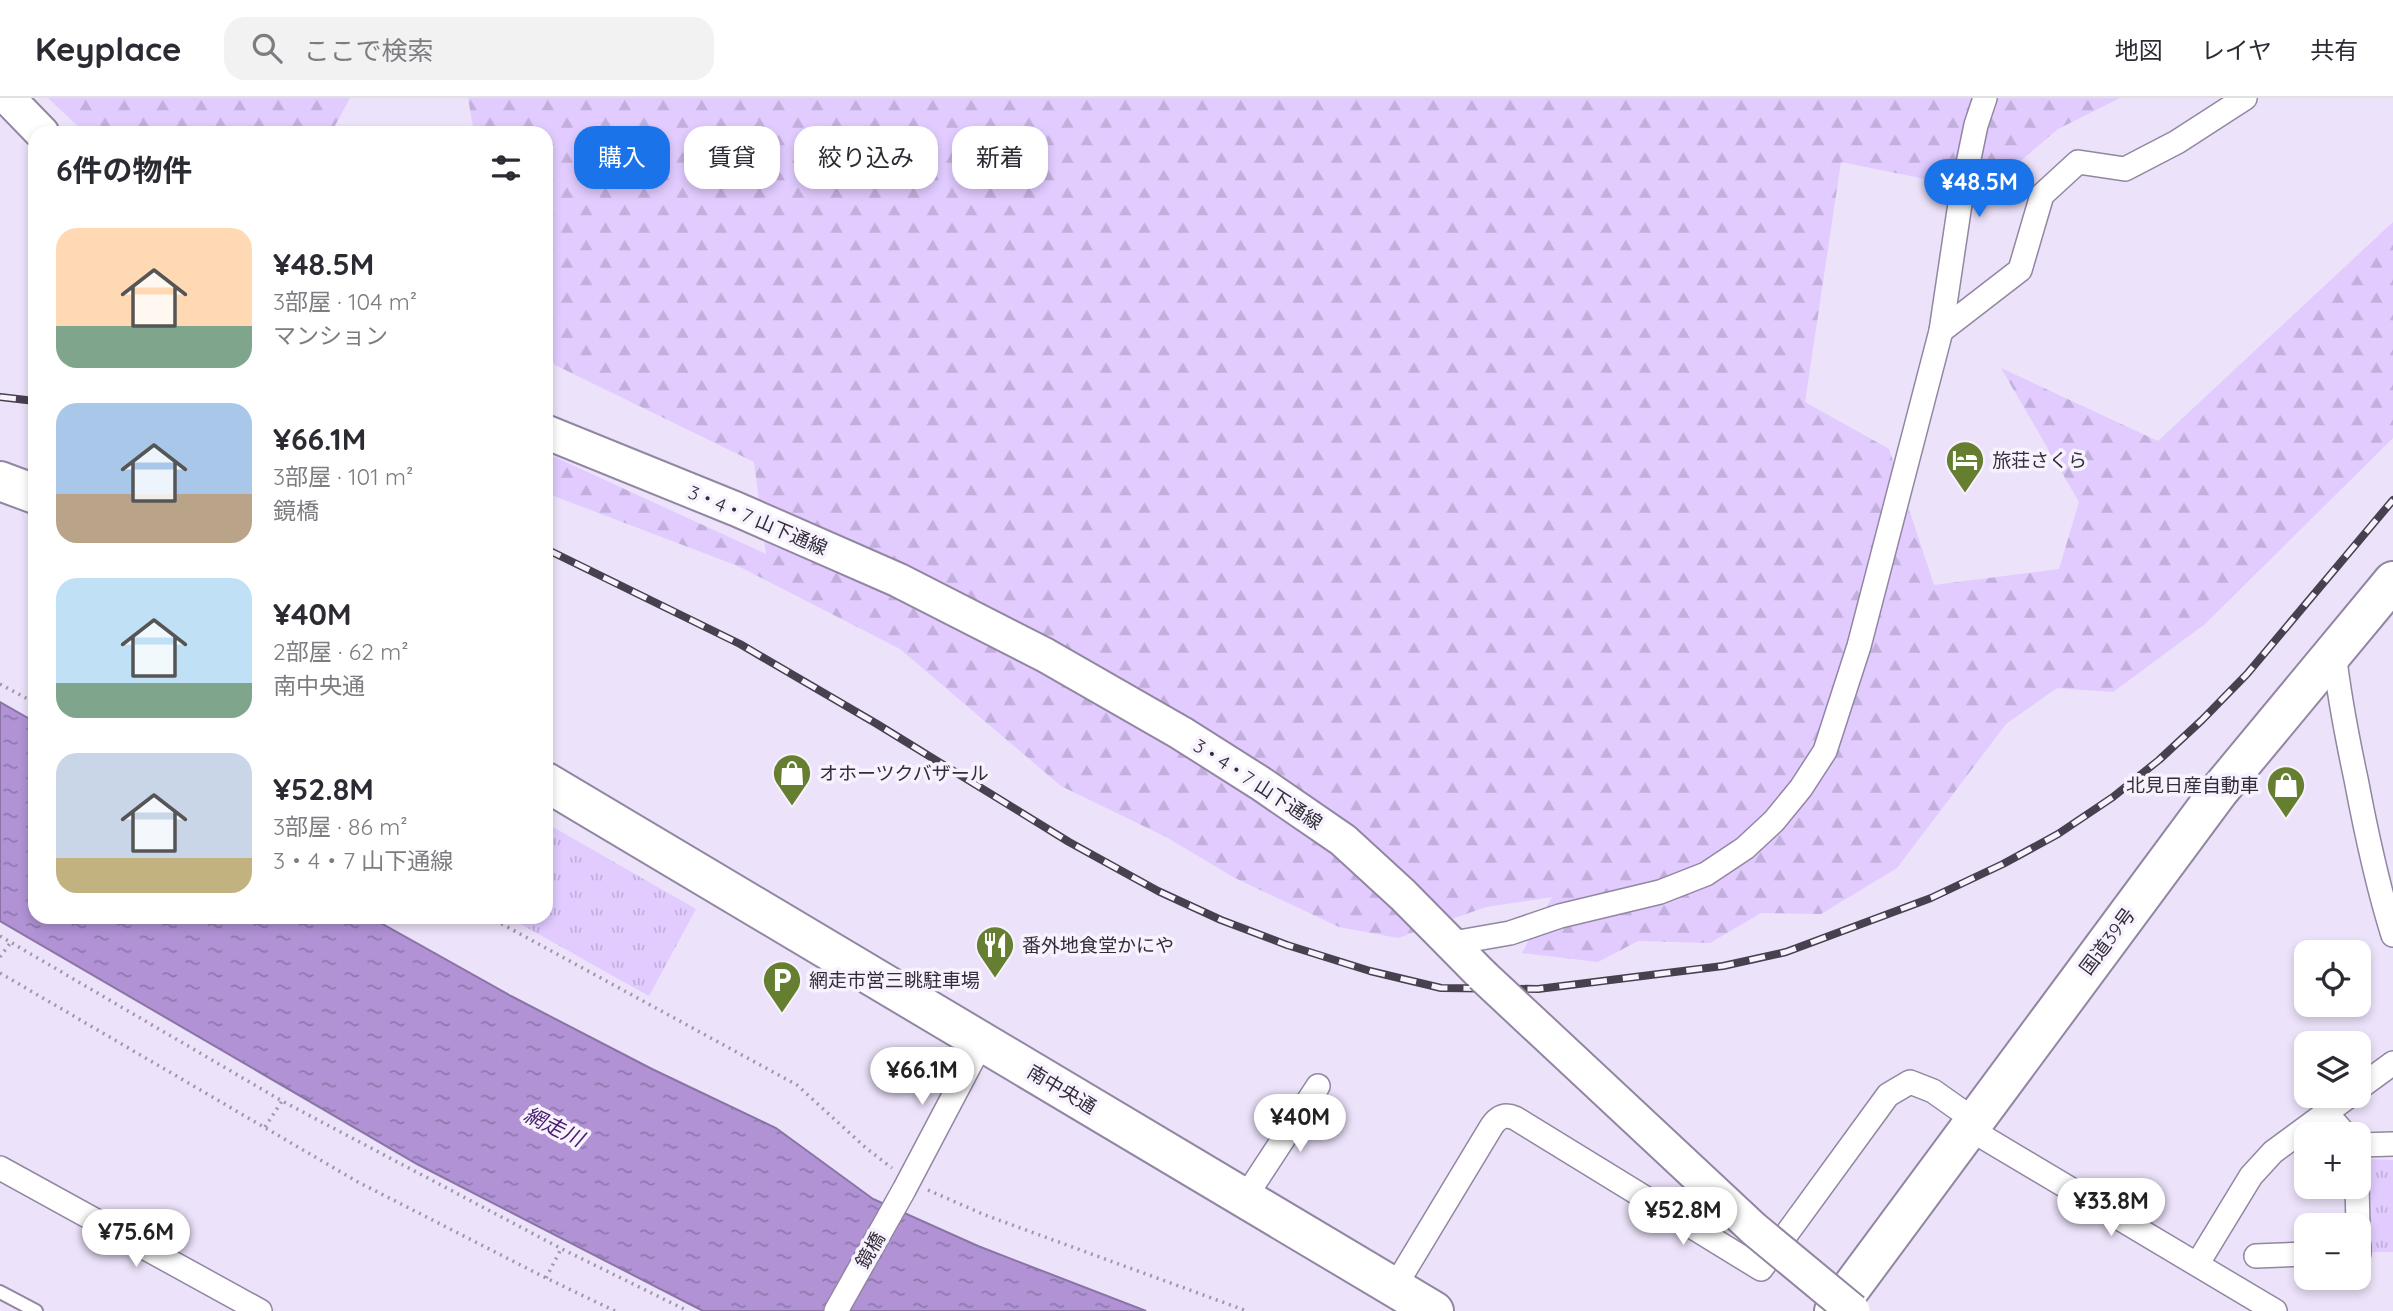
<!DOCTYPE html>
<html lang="ja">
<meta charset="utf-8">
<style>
body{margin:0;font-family:Quicksand,"Noto Sans JP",sans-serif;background:#f2f2f3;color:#2b2b33;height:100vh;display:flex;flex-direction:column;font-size:26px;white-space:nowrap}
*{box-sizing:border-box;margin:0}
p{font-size:23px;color:#7c7c81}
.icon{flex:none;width:38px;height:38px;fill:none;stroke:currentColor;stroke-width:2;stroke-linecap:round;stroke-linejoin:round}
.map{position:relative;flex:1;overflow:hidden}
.side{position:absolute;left:28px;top:28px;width:525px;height:798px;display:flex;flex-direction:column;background:#fff;border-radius:21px;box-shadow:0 4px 10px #0003}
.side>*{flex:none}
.hud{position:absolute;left:574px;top:28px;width:665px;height:63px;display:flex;gap:14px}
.fabs{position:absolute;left:2294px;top:842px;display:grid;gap:14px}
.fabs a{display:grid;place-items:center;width:77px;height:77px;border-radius:14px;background:#fff;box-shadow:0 4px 10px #0003;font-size:35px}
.price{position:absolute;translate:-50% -60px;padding:0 16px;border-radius:24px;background:#fff;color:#222;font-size:23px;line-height:46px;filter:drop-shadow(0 2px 4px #0008)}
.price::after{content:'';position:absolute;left:50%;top:42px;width:21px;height:16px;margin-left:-10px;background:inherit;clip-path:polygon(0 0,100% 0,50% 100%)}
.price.on{background:#1a73e8;color:#fff}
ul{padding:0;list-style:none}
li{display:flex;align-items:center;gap:21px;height:175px;padding:0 28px}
li span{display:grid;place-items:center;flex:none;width:196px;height:140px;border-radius:21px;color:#555}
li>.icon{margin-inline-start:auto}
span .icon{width:84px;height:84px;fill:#fffc;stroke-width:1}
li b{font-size:30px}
h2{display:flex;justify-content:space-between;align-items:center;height:84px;padding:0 28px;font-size:30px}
.tag{padding:0 24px;border-radius:21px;background:#fff;box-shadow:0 4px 10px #0003;font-size:24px;line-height:63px}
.tag.on{background:#1a73e8;color:#fff}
header{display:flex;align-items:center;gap:42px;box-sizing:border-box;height:98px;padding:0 35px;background:#fff;border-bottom:2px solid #e1e1e2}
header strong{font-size:33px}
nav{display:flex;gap:38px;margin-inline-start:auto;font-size:24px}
.search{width:490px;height:63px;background:#f2f2f3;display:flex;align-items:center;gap:18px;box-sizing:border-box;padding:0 24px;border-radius:21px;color:#7c7c81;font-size:26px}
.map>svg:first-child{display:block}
.forest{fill:url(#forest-firs)}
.park{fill:url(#park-tufts)}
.water{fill:url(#water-ripples);stroke:#8a74a6;stroke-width:2}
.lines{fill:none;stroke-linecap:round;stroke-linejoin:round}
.lane-casing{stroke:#9286a2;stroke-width:16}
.street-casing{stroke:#9286a2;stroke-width:26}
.secondary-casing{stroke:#9286a2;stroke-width:37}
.highway-casing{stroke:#9286a2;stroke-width:42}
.path{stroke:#9f97aa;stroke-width:3.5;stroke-dasharray:2 5;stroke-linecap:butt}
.lane{stroke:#fff;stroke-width:12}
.street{stroke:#fff;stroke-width:23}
.secondary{stroke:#fff;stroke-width:33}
.highway{stroke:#fff;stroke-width:38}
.rail-casing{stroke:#47414f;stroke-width:8}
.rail{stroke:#f7f2fe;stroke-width:5;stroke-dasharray:16;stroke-linecap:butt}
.secondary-bridge-casing{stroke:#9286a2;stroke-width:37;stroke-linecap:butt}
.secondary-bridge{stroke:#fff;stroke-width:33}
.labels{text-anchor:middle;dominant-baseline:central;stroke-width:7;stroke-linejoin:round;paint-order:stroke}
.poi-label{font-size:19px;fill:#322d39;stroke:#f7f2fe;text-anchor:start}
.street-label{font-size:19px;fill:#322d39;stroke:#f7f2fe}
.water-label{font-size:21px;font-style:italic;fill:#481e6c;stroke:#f7f2fe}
</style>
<header>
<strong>Keyplace</strong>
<div class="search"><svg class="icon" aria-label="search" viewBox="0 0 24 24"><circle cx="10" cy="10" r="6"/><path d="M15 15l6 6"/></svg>ここで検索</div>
<nav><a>地図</a><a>レイヤ</a><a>共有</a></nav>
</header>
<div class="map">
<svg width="2393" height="1213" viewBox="0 0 2393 1213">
<defs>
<pattern id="forest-firs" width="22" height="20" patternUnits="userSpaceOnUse" patternTransform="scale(1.75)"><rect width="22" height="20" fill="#e1cbff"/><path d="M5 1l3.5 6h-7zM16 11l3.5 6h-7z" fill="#c2afdb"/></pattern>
<pattern id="park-tufts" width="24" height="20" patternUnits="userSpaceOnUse" patternTransform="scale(1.75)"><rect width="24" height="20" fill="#e1cbff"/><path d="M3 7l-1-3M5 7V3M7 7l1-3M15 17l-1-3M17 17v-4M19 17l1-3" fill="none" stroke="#c2afdb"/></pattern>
<pattern id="water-ripples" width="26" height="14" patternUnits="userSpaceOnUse" patternTransform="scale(1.75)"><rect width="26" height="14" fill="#b092d5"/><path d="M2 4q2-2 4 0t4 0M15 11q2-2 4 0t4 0" fill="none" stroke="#9078ae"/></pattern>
</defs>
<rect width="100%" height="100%" fill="#ece2fa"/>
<g class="forest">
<polygon points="48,0 350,0 331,35 85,35"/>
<polygon points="468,0 2120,0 2058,31 1985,93 1841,64 1805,304 1889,351 1934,487 2059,471 2079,404 2001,270 2158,343 2393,124 2393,340 2205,526 2113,594 2057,590 2006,626 1897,770 1821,816 1761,815 1710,845 1638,843 1598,864 1522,855 1552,799 1486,809 1398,840 1339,829 1235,780 1166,739 1061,688 900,551 738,468 546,395 546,355 766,456 754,364 555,267 546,253 546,35 474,35"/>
</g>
<g class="park">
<polygon points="546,725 696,811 649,898 508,819 546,819"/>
<polygon points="2367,1061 2393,1062 2393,1154 2370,1154"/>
</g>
<polygon class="water" points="0,604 35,624 35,819 370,819 511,898 652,971 776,1030 873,1101 978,1148 1146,1213 703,1213 417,1066 0,823"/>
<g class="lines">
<g class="lane-casing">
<polyline id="lane" points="0,1194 36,1213"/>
</g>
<g class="street-casing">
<g id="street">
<polyline points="1941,233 2020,172 2042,97 2078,64 2125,71 2177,44 2245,0"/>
<path d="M 2334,554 C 2339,597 2347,639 2356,681 C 2366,734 2377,786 2393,837"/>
<polyline points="1453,845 1510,835 1560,818 1660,794 1706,776 1745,750 1774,723 1801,690 1825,653 1859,548 1941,233 1961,99 1976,27 1985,0"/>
<polyline points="2359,990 2393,965"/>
<polyline points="2326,1015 2349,998"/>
<polyline points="1968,1030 2275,1213"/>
<polyline points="2359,1047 2393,1046"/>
<polyline points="0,1070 260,1213"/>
<polyline points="2357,1088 2358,1127"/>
<polyline points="1244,1101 1318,988"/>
<polyline points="2359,1148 2359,1155"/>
<polyline points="2256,1158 2306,1156"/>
<polyline points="2198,1165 2251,1078 2273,1054 2326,1015 2345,1036"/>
<path d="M 1394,1190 L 1490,1031 C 1496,1021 1503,1015 1515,1020 L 1761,1171 L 1888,997 L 1910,984 L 1933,993 L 1974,1022"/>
<polyline points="836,1213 904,1092 982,944"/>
</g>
</g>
<g class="secondary-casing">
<g id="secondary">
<polyline points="8,0 42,35"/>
<polyline points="546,334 736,411 898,482 1045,557 1181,635 1260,685 1343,742 1403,797 1482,877"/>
</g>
</g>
<g class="highway-casing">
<g id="highway">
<polyline points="0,383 35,396"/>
<polyline points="546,684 1434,1213"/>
<polyline points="1834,1213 2219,693 2393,483"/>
</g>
</g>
<g class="path">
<polyline points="0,586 35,605"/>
<polyline points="489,819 797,987 866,1050 892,1070"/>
<polyline points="0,838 282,1003 562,1151 688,1213"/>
<polyline points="0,859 11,844"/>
<polyline points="0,875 358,1084 546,1180 615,1213"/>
<polyline points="265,1029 282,1003"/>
<polyline points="928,1092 985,1117 1247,1213"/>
<polyline points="546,1180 561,1151"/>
</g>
<use href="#lane" class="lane"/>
<use href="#street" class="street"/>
<use href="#secondary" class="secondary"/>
<use href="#highway" class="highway"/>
<g class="rail-casing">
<g id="rail">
<polyline points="0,299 35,303"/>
<polyline points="546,451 740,546 877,626 1069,744 1158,793 1221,822 1287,847 1370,873 1441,890 1538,891 1723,868 1786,854 1931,800 2003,766 2058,736 2113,699 2159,662 2202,622 2247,576 2393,402"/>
</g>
</g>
<use href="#rail" class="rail"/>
<g class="secondary-bridge-casing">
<polyline id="secondary-bridge" points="1482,877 1754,1131 1853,1213"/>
</g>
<use href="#secondary-bridge" class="secondary-bridge"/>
</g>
<defs>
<g id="hotel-pin" transform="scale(2.0125)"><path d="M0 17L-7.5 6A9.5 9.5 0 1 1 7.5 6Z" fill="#657e30" stroke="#f7f2fe"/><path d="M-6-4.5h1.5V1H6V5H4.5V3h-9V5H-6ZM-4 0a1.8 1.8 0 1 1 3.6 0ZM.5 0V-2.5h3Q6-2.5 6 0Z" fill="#fff"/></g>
<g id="shop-pin" transform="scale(2.0125)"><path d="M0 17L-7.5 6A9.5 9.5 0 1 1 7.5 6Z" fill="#657e30" stroke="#f7f2fe"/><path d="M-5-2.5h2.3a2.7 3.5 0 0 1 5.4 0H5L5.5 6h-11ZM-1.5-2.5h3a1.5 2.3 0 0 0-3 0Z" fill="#fff"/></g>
<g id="restaurant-pin" transform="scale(2.0125)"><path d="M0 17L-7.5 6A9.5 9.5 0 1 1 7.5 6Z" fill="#657e30" stroke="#f7f2fe"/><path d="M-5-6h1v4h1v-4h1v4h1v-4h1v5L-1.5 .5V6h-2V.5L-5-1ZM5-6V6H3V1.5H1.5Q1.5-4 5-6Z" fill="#fff"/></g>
<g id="parking-pin" transform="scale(2.0125)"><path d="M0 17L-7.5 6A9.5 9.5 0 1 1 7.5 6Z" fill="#657e30" stroke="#f7f2fe"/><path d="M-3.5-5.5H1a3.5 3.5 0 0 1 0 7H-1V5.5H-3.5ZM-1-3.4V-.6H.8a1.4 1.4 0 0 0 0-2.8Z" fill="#fff"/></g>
</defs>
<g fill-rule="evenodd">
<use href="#hotel-pin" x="1965" y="362"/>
<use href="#shop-pin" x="792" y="675"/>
<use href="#shop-pin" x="2286" y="687"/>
<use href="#restaurant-pin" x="995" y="847"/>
<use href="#parking-pin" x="782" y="882"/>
</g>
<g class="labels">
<g class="poi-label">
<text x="1992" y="362">旅荘さくら</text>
<text x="819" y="675">オホーツクバザール</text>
<text x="2259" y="687" text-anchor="end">北見日産自動車</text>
<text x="1022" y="847">番外地食堂かにや</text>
<text x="809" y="882">網走市営三眺駐車場</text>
</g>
<g class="street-label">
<text transform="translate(758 422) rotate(23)">3・4・7 山下通線</text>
<text transform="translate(1258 686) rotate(33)">3・4・7 山下通線</text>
<text transform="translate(2107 843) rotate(-53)">国道39号</text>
<text transform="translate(1062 991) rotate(31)">南中央通</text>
<text transform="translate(870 1152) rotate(-60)">鏡橋</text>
</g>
<g class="water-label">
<text transform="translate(554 1028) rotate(26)">網走川</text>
</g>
</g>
</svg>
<div class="fabs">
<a><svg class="icon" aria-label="locate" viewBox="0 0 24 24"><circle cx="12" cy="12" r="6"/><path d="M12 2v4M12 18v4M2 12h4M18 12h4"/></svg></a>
<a><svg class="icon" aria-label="layers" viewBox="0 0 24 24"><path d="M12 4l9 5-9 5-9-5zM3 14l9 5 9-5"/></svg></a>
<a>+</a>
<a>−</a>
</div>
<b class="price on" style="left:1979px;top:121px">¥48.5M</b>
<b class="price" style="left:922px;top:1009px">¥66.1M</b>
<b class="price" style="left:1300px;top:1056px">¥40M</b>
<b class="price" style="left:2111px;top:1140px">¥33.8M</b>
<b class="price" style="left:1683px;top:1149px">¥52.8M</b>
<b class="price" style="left:136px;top:1171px">¥75.6M</b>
<div class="hud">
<a class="tag on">購入</a>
<a class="tag">賃貸</a>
<a class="tag">絞り込み</a>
<a class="tag">新着</a>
</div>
<section class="side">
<h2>6件の物件<svg class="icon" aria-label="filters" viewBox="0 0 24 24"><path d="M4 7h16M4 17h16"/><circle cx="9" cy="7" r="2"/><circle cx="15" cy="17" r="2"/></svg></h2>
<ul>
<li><span style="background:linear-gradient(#ffd9b3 70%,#7fa58c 0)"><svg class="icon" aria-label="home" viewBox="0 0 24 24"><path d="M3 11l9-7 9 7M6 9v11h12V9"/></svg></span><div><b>¥48.5M</b><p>3部屋 · 104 m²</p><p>マンション</p></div></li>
<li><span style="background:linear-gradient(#a9c7e8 65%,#b9a48a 0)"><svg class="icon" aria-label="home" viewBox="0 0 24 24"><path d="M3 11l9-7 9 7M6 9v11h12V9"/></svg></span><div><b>¥66.1M</b><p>3部屋 · 101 m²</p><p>鏡橋</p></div></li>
<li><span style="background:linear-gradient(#bfe0f5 75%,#7fa58c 0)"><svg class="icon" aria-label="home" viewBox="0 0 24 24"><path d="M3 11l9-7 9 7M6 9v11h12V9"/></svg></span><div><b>¥40M</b><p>2部屋 · 62 m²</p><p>南中央通</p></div></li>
<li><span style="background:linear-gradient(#c9d6e8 75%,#c2b280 0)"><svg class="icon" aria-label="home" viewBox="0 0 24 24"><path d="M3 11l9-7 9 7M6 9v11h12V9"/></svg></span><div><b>¥52.8M</b><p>3部屋 · 86 m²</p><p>3・4・7 山下通線</p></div></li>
</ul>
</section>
</div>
